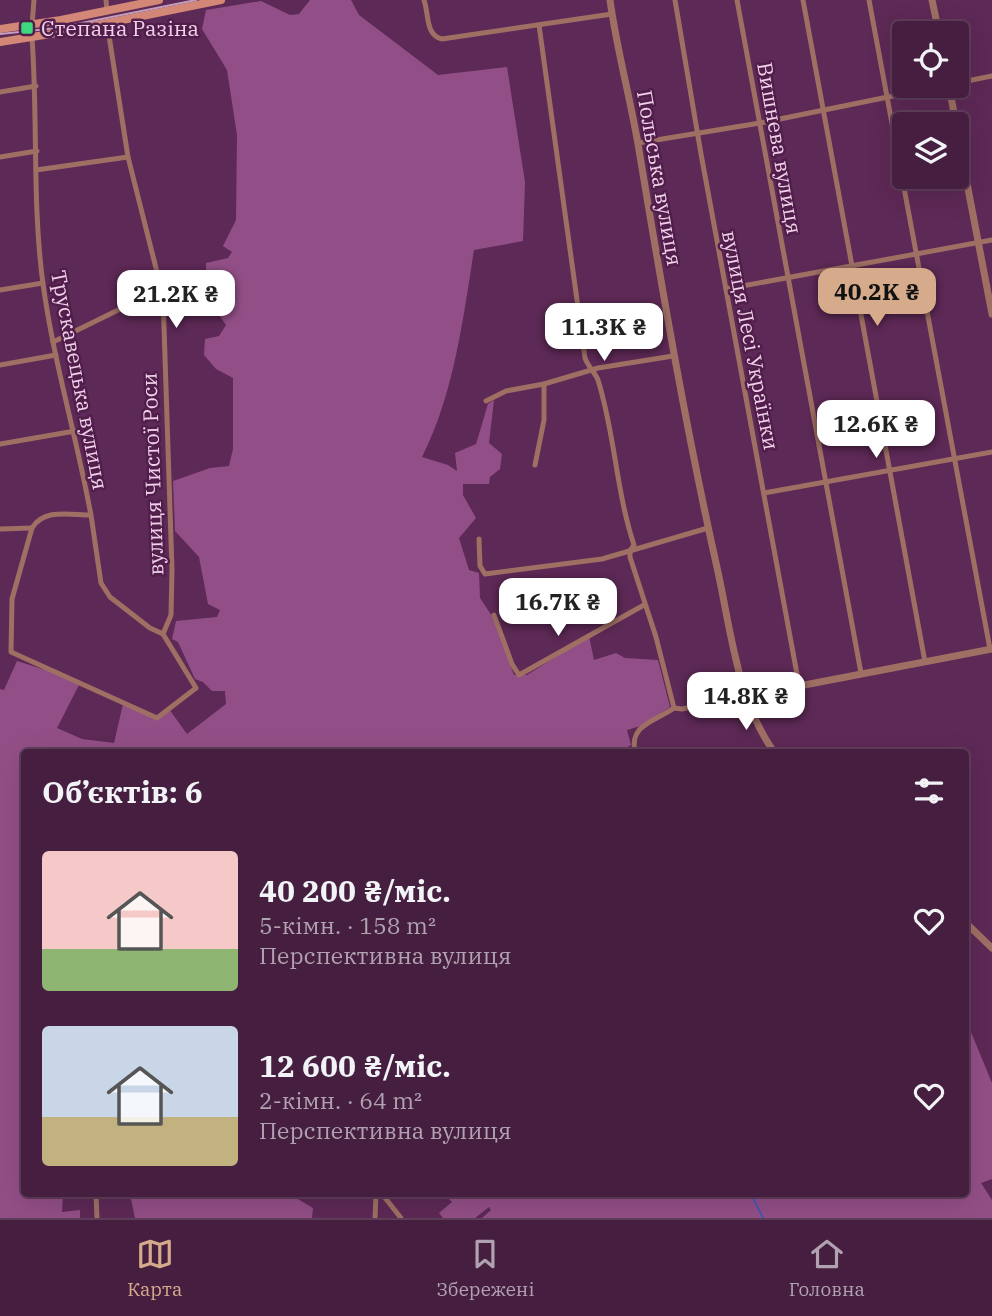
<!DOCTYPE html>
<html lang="uk">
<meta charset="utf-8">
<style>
body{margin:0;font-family:"IBM Plex Serif",serif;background:#502c4b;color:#f1f3f6;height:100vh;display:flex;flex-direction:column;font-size:26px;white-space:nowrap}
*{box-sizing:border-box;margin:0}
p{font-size:23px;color:#b0a2b1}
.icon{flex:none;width:38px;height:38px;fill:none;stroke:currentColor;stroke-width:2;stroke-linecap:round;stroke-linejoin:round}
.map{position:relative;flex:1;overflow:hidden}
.side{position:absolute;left:21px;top:749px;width:948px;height:448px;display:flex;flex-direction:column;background:#461f40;border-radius:7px;box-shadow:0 7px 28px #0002,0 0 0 2px #5e3d59}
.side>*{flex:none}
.tools{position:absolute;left:892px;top:21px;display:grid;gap:14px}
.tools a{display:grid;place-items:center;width:77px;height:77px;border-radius:7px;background:#461f40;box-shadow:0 7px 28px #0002,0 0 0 2px #5e3d59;font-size:35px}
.price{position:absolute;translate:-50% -60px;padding:0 16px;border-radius:14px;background:#fff;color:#222;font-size:23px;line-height:46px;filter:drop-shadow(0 2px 4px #0008)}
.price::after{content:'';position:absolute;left:50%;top:42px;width:21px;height:16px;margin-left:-10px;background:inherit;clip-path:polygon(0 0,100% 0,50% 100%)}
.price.active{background:#d6ab8b;color:#111}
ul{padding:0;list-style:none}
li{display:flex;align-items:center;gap:21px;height:175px;padding:0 21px}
li span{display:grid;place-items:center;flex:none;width:196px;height:140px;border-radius:7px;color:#555}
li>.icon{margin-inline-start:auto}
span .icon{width:84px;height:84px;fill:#fffc;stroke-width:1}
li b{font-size:30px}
h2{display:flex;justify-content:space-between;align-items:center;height:84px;padding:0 21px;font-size:30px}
.dock{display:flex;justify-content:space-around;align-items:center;height:98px;border-top:2px solid #5e3d59;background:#461f40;font-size:19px;color:#b0a2b1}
.dock a{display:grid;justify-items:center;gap:4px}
.dock .active{color:#d6ab8b}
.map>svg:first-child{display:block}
.green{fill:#924f87}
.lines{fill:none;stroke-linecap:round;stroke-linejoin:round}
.stream{stroke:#4857b1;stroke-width:2}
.minor{stroke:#9f6f64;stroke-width:5}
.tertiary{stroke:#9f6f64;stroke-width:7}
.secondary{stroke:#d38877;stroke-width:8}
.tram{stroke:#c49ebd;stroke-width:2}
.poi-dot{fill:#3dd77e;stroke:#511e4b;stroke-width:2.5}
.labels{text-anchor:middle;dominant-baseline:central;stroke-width:5;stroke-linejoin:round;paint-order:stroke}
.poi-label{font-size:21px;fill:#f1d1ea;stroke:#511e4b;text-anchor:start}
.street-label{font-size:21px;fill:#f1d1ea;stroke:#511e4b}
</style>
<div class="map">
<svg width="992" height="1218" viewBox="0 0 992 1218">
<rect width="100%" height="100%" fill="#5d2956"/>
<g class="green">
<path d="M 310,0 L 351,0 L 359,15 L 438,75 L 507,67 L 525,182 L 523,241 L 474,250 C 463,319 454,394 422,457 L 448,465 L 457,471 L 455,453 L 476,444 L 488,404 L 494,400 L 489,443 L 502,454 L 500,469 L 490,477 L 489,484 L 463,484 L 463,495 L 476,518 L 459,538 L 469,570 L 479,573 L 480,598 L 492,616 L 514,675 L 527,675 L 589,636 L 594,660 L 616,653 L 625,658 L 658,660 L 670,707 L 644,725 L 627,730 L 631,745 L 619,752 L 24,752 L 24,1194 L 63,1194 L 62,1212 L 80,1210 L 80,1218 L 0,1218 L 0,689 L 4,690 L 17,661 L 81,681 L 57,728 L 82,739 L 114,743 L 123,704 L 157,718 L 169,709 L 187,734 L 226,704 L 225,691 L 212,691 L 203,682 L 195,679 L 178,642 L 172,639 L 176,621 L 217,617 L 220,610 L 208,604 L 199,557 L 175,531 L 173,481 L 210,468 L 229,466 L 233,449 L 233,378 L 216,369 L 204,355 L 205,339 L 219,336 L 226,325 L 202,291 L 208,289 L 219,293 L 227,284 L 227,278 L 206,271 L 206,263 L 228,258 L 232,252 L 223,246 L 236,220 L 237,135 L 227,70 L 202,29 L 206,10 L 261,1 L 290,15 L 299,14 Z"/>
<polygon points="966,1020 992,1083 992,1179 981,1183 992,1200 992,1218 482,1218 491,1210 489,1207 475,1218 443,1218 439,1213 452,1202 444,1194 966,1194"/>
<polygon points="130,1194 291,1195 313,1208 312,1218 135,1218"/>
</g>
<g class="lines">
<polyline class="stream" points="751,1194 763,1218"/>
<g class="minor">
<polyline points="106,0 107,11"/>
<path d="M 424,0 C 429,13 425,35 442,39 L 612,14"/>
<polyline points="675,0 701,154 799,685"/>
<polyline points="737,0 861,673"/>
<polyline points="803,0 925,662"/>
<polyline points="869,0 990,649"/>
<polyline points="107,23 128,157 163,296 172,570 171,615 163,634"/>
<polyline points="32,25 34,0"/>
<path d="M 539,25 L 585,358 C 588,367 595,372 598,380 C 615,434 616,491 634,545 L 630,551 L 630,557 L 656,637 L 674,708 L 682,709 L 747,696"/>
<path d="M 32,38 C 38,120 32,203 43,284 C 53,357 74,428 88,500 L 91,515 L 101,583 L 110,597 L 150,628 L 163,634 L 196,688 L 157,718 L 11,652 L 12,599 L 32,528 C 44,508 70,515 91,515"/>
<polyline points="957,83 992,76"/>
<polyline points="0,92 36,86"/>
<polyline points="638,143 760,123 942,86"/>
<polyline points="0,157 37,151"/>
<polyline points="36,170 128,157"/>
<polyline points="726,289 992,240"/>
<polyline points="0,290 43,283"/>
<polyline points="53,342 161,289"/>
<polyline points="0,365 56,355"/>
<polyline points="486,401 506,391 544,384"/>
<polyline points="0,444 75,431"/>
<polyline points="535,465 544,420 544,384 598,368 673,356"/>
<polyline points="764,493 992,452"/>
<polyline points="0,529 32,528"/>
<polyline points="479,539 480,566 485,574 602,559 708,528"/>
<polyline points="494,615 512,664 519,675 644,605"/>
<path d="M 635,752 C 629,725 654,722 674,708"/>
<polyline points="96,1194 97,1218"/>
<polyline points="382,1194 401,1218"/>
<polyline points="375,1218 376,1194"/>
</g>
<g class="tertiary">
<path d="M 610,0 C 617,52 632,104 640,156 C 663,295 687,434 718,572 C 731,632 738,702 774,752"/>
<polyline points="932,0 939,33"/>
<polyline points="949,86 956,124"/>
<polyline points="957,131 992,314"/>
<polyline points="747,696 992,649"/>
<polyline points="966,923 992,948"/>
</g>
<g class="secondary">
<polyline points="0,29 61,20 159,0"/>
<polyline points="0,42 63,32 221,0"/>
</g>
<polyline class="tram" points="0,34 57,28 196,0"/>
</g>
<rect class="poi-dot" x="20" y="21" width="14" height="14" rx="3.5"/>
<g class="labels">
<g class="poi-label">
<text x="41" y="28">Степана Разіна</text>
</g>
<g class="street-label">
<text transform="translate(780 148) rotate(80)">Вишнева вулиця</text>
<text transform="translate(660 178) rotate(80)">Польська вулиця</text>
<text transform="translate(751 340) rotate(79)">вулиця Лесі Українки</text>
<text transform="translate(80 380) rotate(79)">Трускавецька вулиця</text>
<text transform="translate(152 474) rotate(-92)">вулиця Чистої Роси</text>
</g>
</g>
</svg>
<div class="tools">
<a><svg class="icon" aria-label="locate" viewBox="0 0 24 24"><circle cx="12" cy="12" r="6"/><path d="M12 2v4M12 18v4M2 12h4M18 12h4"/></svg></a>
<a><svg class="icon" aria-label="layers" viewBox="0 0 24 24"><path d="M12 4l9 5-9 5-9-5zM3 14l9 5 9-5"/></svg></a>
</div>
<b class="price active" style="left:877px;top:328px">40.2K ₴</b>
<b class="price" style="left:176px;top:330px">21.2K ₴</b>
<b class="price" style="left:604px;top:363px">11.3K ₴</b>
<b class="price" style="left:876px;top:460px">12.6K ₴</b>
<b class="price" style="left:558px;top:638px">16.7K ₴</b>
<b class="price" style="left:746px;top:732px">14.8K ₴</b>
<section class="side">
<h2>Об’єктів: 6<svg class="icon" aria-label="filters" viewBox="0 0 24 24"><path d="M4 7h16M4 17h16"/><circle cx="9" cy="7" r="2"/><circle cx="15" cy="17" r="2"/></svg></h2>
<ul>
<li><span style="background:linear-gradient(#f6c9c9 70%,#8fb573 0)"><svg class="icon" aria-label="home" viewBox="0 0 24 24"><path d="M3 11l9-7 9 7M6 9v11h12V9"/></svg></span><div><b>40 200 ₴/міс.</b><p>5-кімн. · 158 m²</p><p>Перспективна вулиця</p></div><svg class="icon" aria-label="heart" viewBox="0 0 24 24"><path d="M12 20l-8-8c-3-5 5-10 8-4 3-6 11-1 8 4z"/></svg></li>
<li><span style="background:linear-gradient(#c9d6e8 65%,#c2b280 0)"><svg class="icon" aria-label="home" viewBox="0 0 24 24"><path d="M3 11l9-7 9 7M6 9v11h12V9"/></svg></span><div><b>12 600 ₴/міс.</b><p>2-кімн. · 64 m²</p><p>Перспективна вулиця</p></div><svg class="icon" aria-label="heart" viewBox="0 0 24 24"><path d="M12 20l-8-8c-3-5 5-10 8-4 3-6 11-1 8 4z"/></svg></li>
</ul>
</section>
</div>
<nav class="dock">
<a class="active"><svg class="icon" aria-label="map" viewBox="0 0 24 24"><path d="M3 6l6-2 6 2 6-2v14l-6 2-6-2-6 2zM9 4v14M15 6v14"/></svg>Карта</a>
<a><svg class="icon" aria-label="saved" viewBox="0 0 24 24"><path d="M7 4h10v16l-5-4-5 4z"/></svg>Збережені</a>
<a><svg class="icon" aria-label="home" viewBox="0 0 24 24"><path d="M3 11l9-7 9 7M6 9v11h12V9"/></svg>Головна</a>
</nav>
